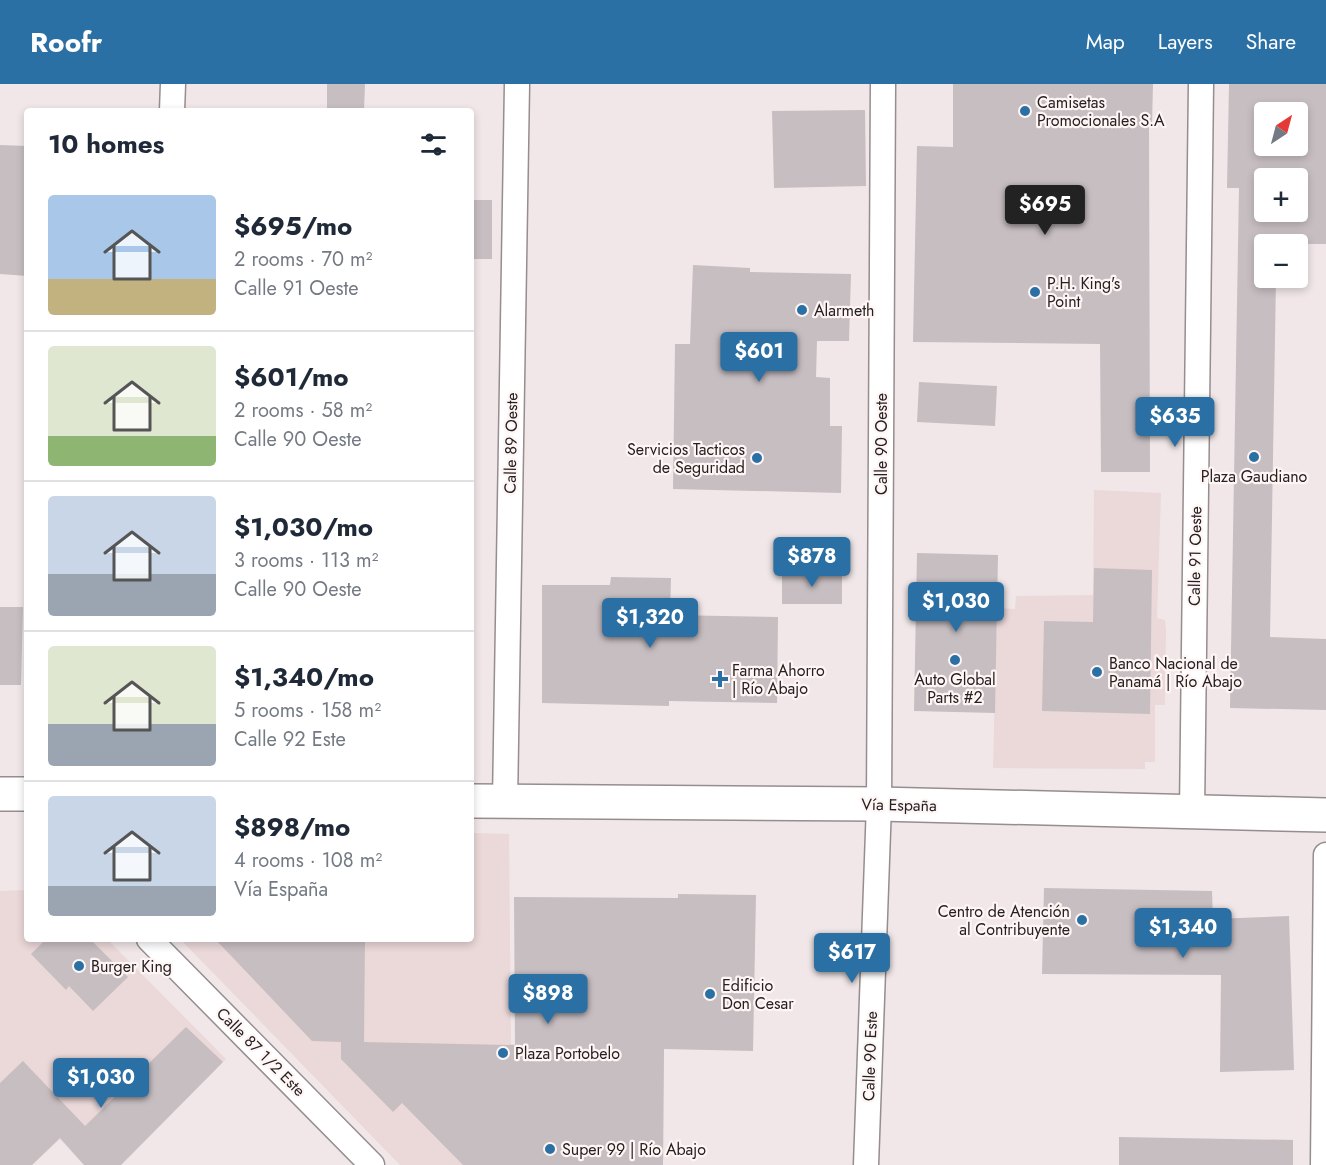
<!DOCTYPE html>
<meta charset="utf-8">
<style>
body{margin:0;font-family:Jost,sans-serif;background:#f6f6f7;color:#1f2937;height:100vh;display:flex;flex-direction:column;font-size:22px;white-space:nowrap}
*{box-sizing:border-box;margin:0}
p{font-size:20px;color:#747a83}
.icon{flex:none;width:33px;height:33px;fill:none;stroke:currentColor;stroke-width:2;stroke-linecap:round;stroke-linejoin:round}
.map{position:relative;flex:1;overflow:hidden}
.details{position:absolute;left:24px;top:24px;width:450px;height:834px;display:flex;flex-direction:column;background:#fff;border-radius:6px;box-shadow:0 3px 9px #0003}
.details>*{flex:none}
.needle{width:39px;rotate:36deg}
.fabs{position:absolute;left:1254px;top:18px;display:grid;gap:12px}
.fabs a{display:grid;place-items:center;width:54px;height:54px;border-radius:6px;background:#fff;box-shadow:0 3px 9px #0003;font-size:30px}
.price{position:absolute;translate:-50% -51px;padding:0 14px;border-radius:6px;background:#2b70a5;color:#fff;font-size:20px;line-height:39px;filter:drop-shadow(0 2px 3px #0008)}
.price::after{content:'';position:absolute;left:50%;top:36px;width:18px;height:14px;margin-left:-9px;background:inherit;clip-path:polygon(0 0,100% 0,50% 100%)}
.price.current{background:#222;color:#fff}
ul{padding:0;list-style:none}
li{display:flex;align-items:center;gap:18px;height:150px;padding:0 24px}
li+li{border-top:2px solid #e0e1e3}
li span{display:grid;place-items:center;flex:none;width:168px;height:120px;border-radius:6px;color:#555}
li>.icon{margin-inline-start:auto}
span .icon{width:72px;height:72px;fill:#fffc;stroke-width:1}
li b{font-size:26px}
h2{display:flex;justify-content:space-between;align-items:center;height:72px;padding:0 24px;font-size:26px}
header{display:flex;align-items:center;gap:36px;box-sizing:border-box;height:84px;padding:0 30px;background:#2b70a5;color:#fff}
header strong{font-size:28px}
nav{display:flex;gap:33px;margin-inline-start:auto;font-size:21px}
.map>svg:first-child{display:block}
.built{fill:#ebd8d9}
.building{fill:#c7bec2;fill-rule:evenodd}
.lines{fill:none;stroke-linecap:round;stroke-linejoin:round}
.street-casing{stroke:#968d8e;stroke-width:27}
.primary-casing{stroke:#968d8e;stroke-width:36}
.street{stroke:#fff;stroke-width:24}
.primary{stroke:#fff;stroke-width:33}
.poi-dot{fill:#2b70a5;stroke:#fff5f5;stroke-width:2}
.labels{text-anchor:middle;dominant-baseline:central;stroke-width:4.5;stroke-linejoin:round;paint-order:stroke}
.poi-label{font-size:16px;fill:#252121;stroke:#fff5f5;text-anchor:start}
.street-label{font-size:16px;fill:#252121;stroke:#fff5f5}
</style>
<header>
<strong>Roofr</strong>
<nav><a>Map</a><a>Layers</a><a>Share</a></nav>
</header>
<div class="map">
<svg width="1326" height="1081" viewBox="0 0 1326 1081">
<rect width="100%" height="100%" fill="#f1e7e8"/>
<g class="built">
<polygon points="1094,406 1161,409 1157,534 1165,536 1166,546 1165,621 1155,621 1155,678 1145,678 1145,685 993,684 997,524 1015,525 1016,512 1093,511"/>
<polygon points="471,749 509,750 511,960 664,963 663,1081 400,1081 180,855 471,855"/>
<polygon points="27,806 27,855 107,855 226,975 121,1081 84,1081 60,1055 32,1081 0,1081 0,807"/>
</g>
<g class="building">
<polygon points="327,0 365,0 364,27 327,27"/>
<polygon points="953,0 1153,0 1152,41 1149,41 1150,388 1101,388 1100,260 913,258 917,62 953,63"/>
<path d="M 1229,0 L 1326,0 L 1326,160 L 1264,160 L 1264,194 L 1276,194 L 1270,553 L 1326,555 L 1326,626 L 1230,624 L 1239,104 L 1227,104 ZM 1264,28 L 1298,28 L 1298,62 L 1264,62 ZM 1264,94 L 1298,94 L 1298,128 L 1264,128 Z"/>
<polygon points="865,26 866,102 774,104 772,27"/>
<polygon points="0,61 27,62 27,192 0,190"/>
<rect x="471" y="116" width="21" height="59"/>
<polygon points="693,181 750,184 750,188 851,190 849,257 817,257 816,293 830,294 830,342 842,342 841,409 673,405 675,260 690,260"/>
<polygon points="919,298 997,302 995,342 917,338"/>
<polygon points="917,469 998,471 995,629 914,627"/>
<polygon points="1094,484 1152,486 1150,630 1042,627 1044,537 1093,538"/>
<rect x="782" y="487" width="60" height="33"/>
<polygon points="611,493 671,494 670,531 778,533 777,619 669,617 669,622 542,619 542,501 610,501"/>
<polygon points="0,523 23,523 21,601 0,601"/>
<polygon points="1044,804 1212,807 1213,835 1289,832 1294,986 1220,988 1221,891 1042,890"/>
<polygon points="678,810 756,811 753,967 664,965 663,1081 463,1081 402,1019 393,1028 341,975 341,958 312,957 215,855 365,855 364,958 515,961 514,813 678,814"/>
<polygon points="46,855 90,855 128,893 93,927 69,902 66,906 31,870"/>
<polygon points="186,943 223,978 121,1081 84,1081 60,1054 32,1081 0,1081 0,999 23,977 85,1042"/>
<polygon points="1119,1053 1293,1056 1293,1081 1119,1081"/>
</g>
<g class="lines">
<g class="street-casing">
<g id="street">
<polyline points="172,27 173,0"/>
<polyline points="505,718 517,0"/>
<polyline points="1192,728 1201,0"/>
<polyline points="149,855 372,1081"/>
<polyline points="866,1081 879,720 883,0"/>
<polyline points="1323,1081 1326,771"/>
</g>
</g>
<g class="primary-casing">
<g id="primary">
<polyline points="0,710 27,710"/>
<polyline points="471,717 879,720 1326,731"/>
</g>
</g>
<use href="#street" class="street"/>
<use href="#primary" class="primary"/>
</g>
<g class="poi-dot">
<circle cx="1025" cy="27" r="6"/>
<circle cx="1035" cy="208" r="6"/>
<circle cx="802" cy="226" r="6"/>
<circle cx="1254" cy="373" r="6"/>
<circle cx="757" cy="374" r="6"/>
<circle cx="955" cy="576" r="6"/>
<circle cx="1097" cy="588" r="6"/>
<path d="M717 586h6v6h6v6h-6v6h-6v-6h-6v-6h6z"/>
<circle cx="1082" cy="836" r="6"/>
<circle cx="79" cy="882" r="6"/>
<circle cx="710" cy="910" r="6"/>
<circle cx="503" cy="969" r="6"/>
<circle cx="550" cy="1065" r="6"/>
</g>
<g class="labels">
<g class="poi-label">
<text x="1037" y="18">Camisetas<tspan x="1037" dy="18">Promocionales S.A</tspan></text>
<text x="1047" y="199">P.H. King's<tspan x="1047" dy="18">Point</tspan></text>
<text x="814" y="226">Alarmeth</text>
<text x="745" y="365" text-anchor="end">Servicios Tacticos<tspan x="745" dy="18">de Seguridad</tspan></text>
<text x="1254" y="392" text-anchor="middle">Plaza Gaudiano</text>
<text x="1109" y="579">Banco Nacional de<tspan x="1109" dy="18">Panamá | Río Abajo</tspan></text>
<text x="732" y="586">Farma Ahorro<tspan x="732" dy="18">| Río Abajo</tspan></text>
<text x="955" y="595" text-anchor="middle">Auto Global<tspan x="955" dy="18">Parts #2</tspan></text>
<text x="1070" y="827" text-anchor="end">Centro de Atención<tspan x="1070" dy="18">al Contribuyente</tspan></text>
<text x="91" y="882">Burger King</text>
<text x="722" y="901">Edificio<tspan x="722" dy="18">Don Cesar</tspan></text>
<text x="515" y="969">Plaza Portobelo</text>
<text x="562" y="1065">Super 99 | Río Abajo</text>
</g>
<g class="street-label">
<text transform="translate(511 359) rotate(-89)">Calle 89 Oeste</text>
<text transform="translate(881 360) rotate(-90)">Calle 90 Oeste</text>
<text transform="translate(1195 472) rotate(-89)">Calle 91 Oeste</text>
<text transform="translate(899 721) rotate(1)">Vía España</text>
<text transform="translate(261 968) rotate(45)">Calle 87 1/2 Este</text>
<text transform="translate(870 972) rotate(-88)">Calle 90 Este</text>
</g>
</g>
</svg>
<div class="fabs">
<a><svg class="needle" viewBox="-14 -14 28 28"><path d="M0-13l5 13h-10z" fill="#e53935"/><path d="M0 13l5-13h-10z" fill="#747a83"/></svg></a>
<a>+</a>
<a>−</a>
</div>
<b class="price current" style="left:1045px;top:152px">$695</b>
<b class="price" style="left:759px;top:299px">$601</b>
<b class="price" style="left:1175px;top:364px">$635</b>
<b class="price" style="left:812px;top:504px">$878</b>
<b class="price" style="left:956px;top:549px">$1,030</b>
<b class="price" style="left:650px;top:565px">$1,320</b>
<b class="price" style="left:1183px;top:875px">$1,340</b>
<b class="price" style="left:852px;top:900px">$617</b>
<b class="price" style="left:548px;top:941px">$898</b>
<b class="price" style="left:101px;top:1025px">$1,030</b>
<section class="details">
<h2>10 homes<svg class="icon" aria-label="filters" viewBox="0 0 24 24"><path d="M4 7h16M4 17h16"/><circle cx="9" cy="7" r="2"/><circle cx="15" cy="17" r="2"/></svg></h2>
<ul>
<li><span style="background:linear-gradient(#a9c7e8 70%,#c2b280 0)"><svg class="icon" aria-label="home" viewBox="0 0 24 24"><path d="M3 11l9-7 9 7M6 9v11h12V9"/></svg></span><div><b>$695/mo</b><p>2 rooms · 70 m²</p><p>Calle 91 Oeste</p></div></li>
<li><span style="background:linear-gradient(#dfe7d0 75%,#8fb573 0)"><svg class="icon" aria-label="home" viewBox="0 0 24 24"><path d="M3 11l9-7 9 7M6 9v11h12V9"/></svg></span><div><b>$601/mo</b><p>2 rooms · 58 m²</p><p>Calle 90 Oeste</p></div></li>
<li><span style="background:linear-gradient(#c9d6e8 65%,#9aa5b1 0)"><svg class="icon" aria-label="home" viewBox="0 0 24 24"><path d="M3 11l9-7 9 7M6 9v11h12V9"/></svg></span><div><b>$1,030/mo</b><p>3 rooms · 113 m²</p><p>Calle 90 Oeste</p></div></li>
<li><span style="background:linear-gradient(#dfe7d0 65%,#9aa5b1 0)"><svg class="icon" aria-label="home" viewBox="0 0 24 24"><path d="M3 11l9-7 9 7M6 9v11h12V9"/></svg></span><div><b>$1,340/mo</b><p>5 rooms · 158 m²</p><p>Calle 92 Este</p></div></li>
<li><span style="background:linear-gradient(#c9d6e8 75%,#9aa5b1 0)"><svg class="icon" aria-label="home" viewBox="0 0 24 24"><path d="M3 11l9-7 9 7M6 9v11h12V9"/></svg></span><div><b>$898/mo</b><p>4 rooms · 108 m²</p><p>Vía España</p></div></li>
</ul>
</section>
</div>
